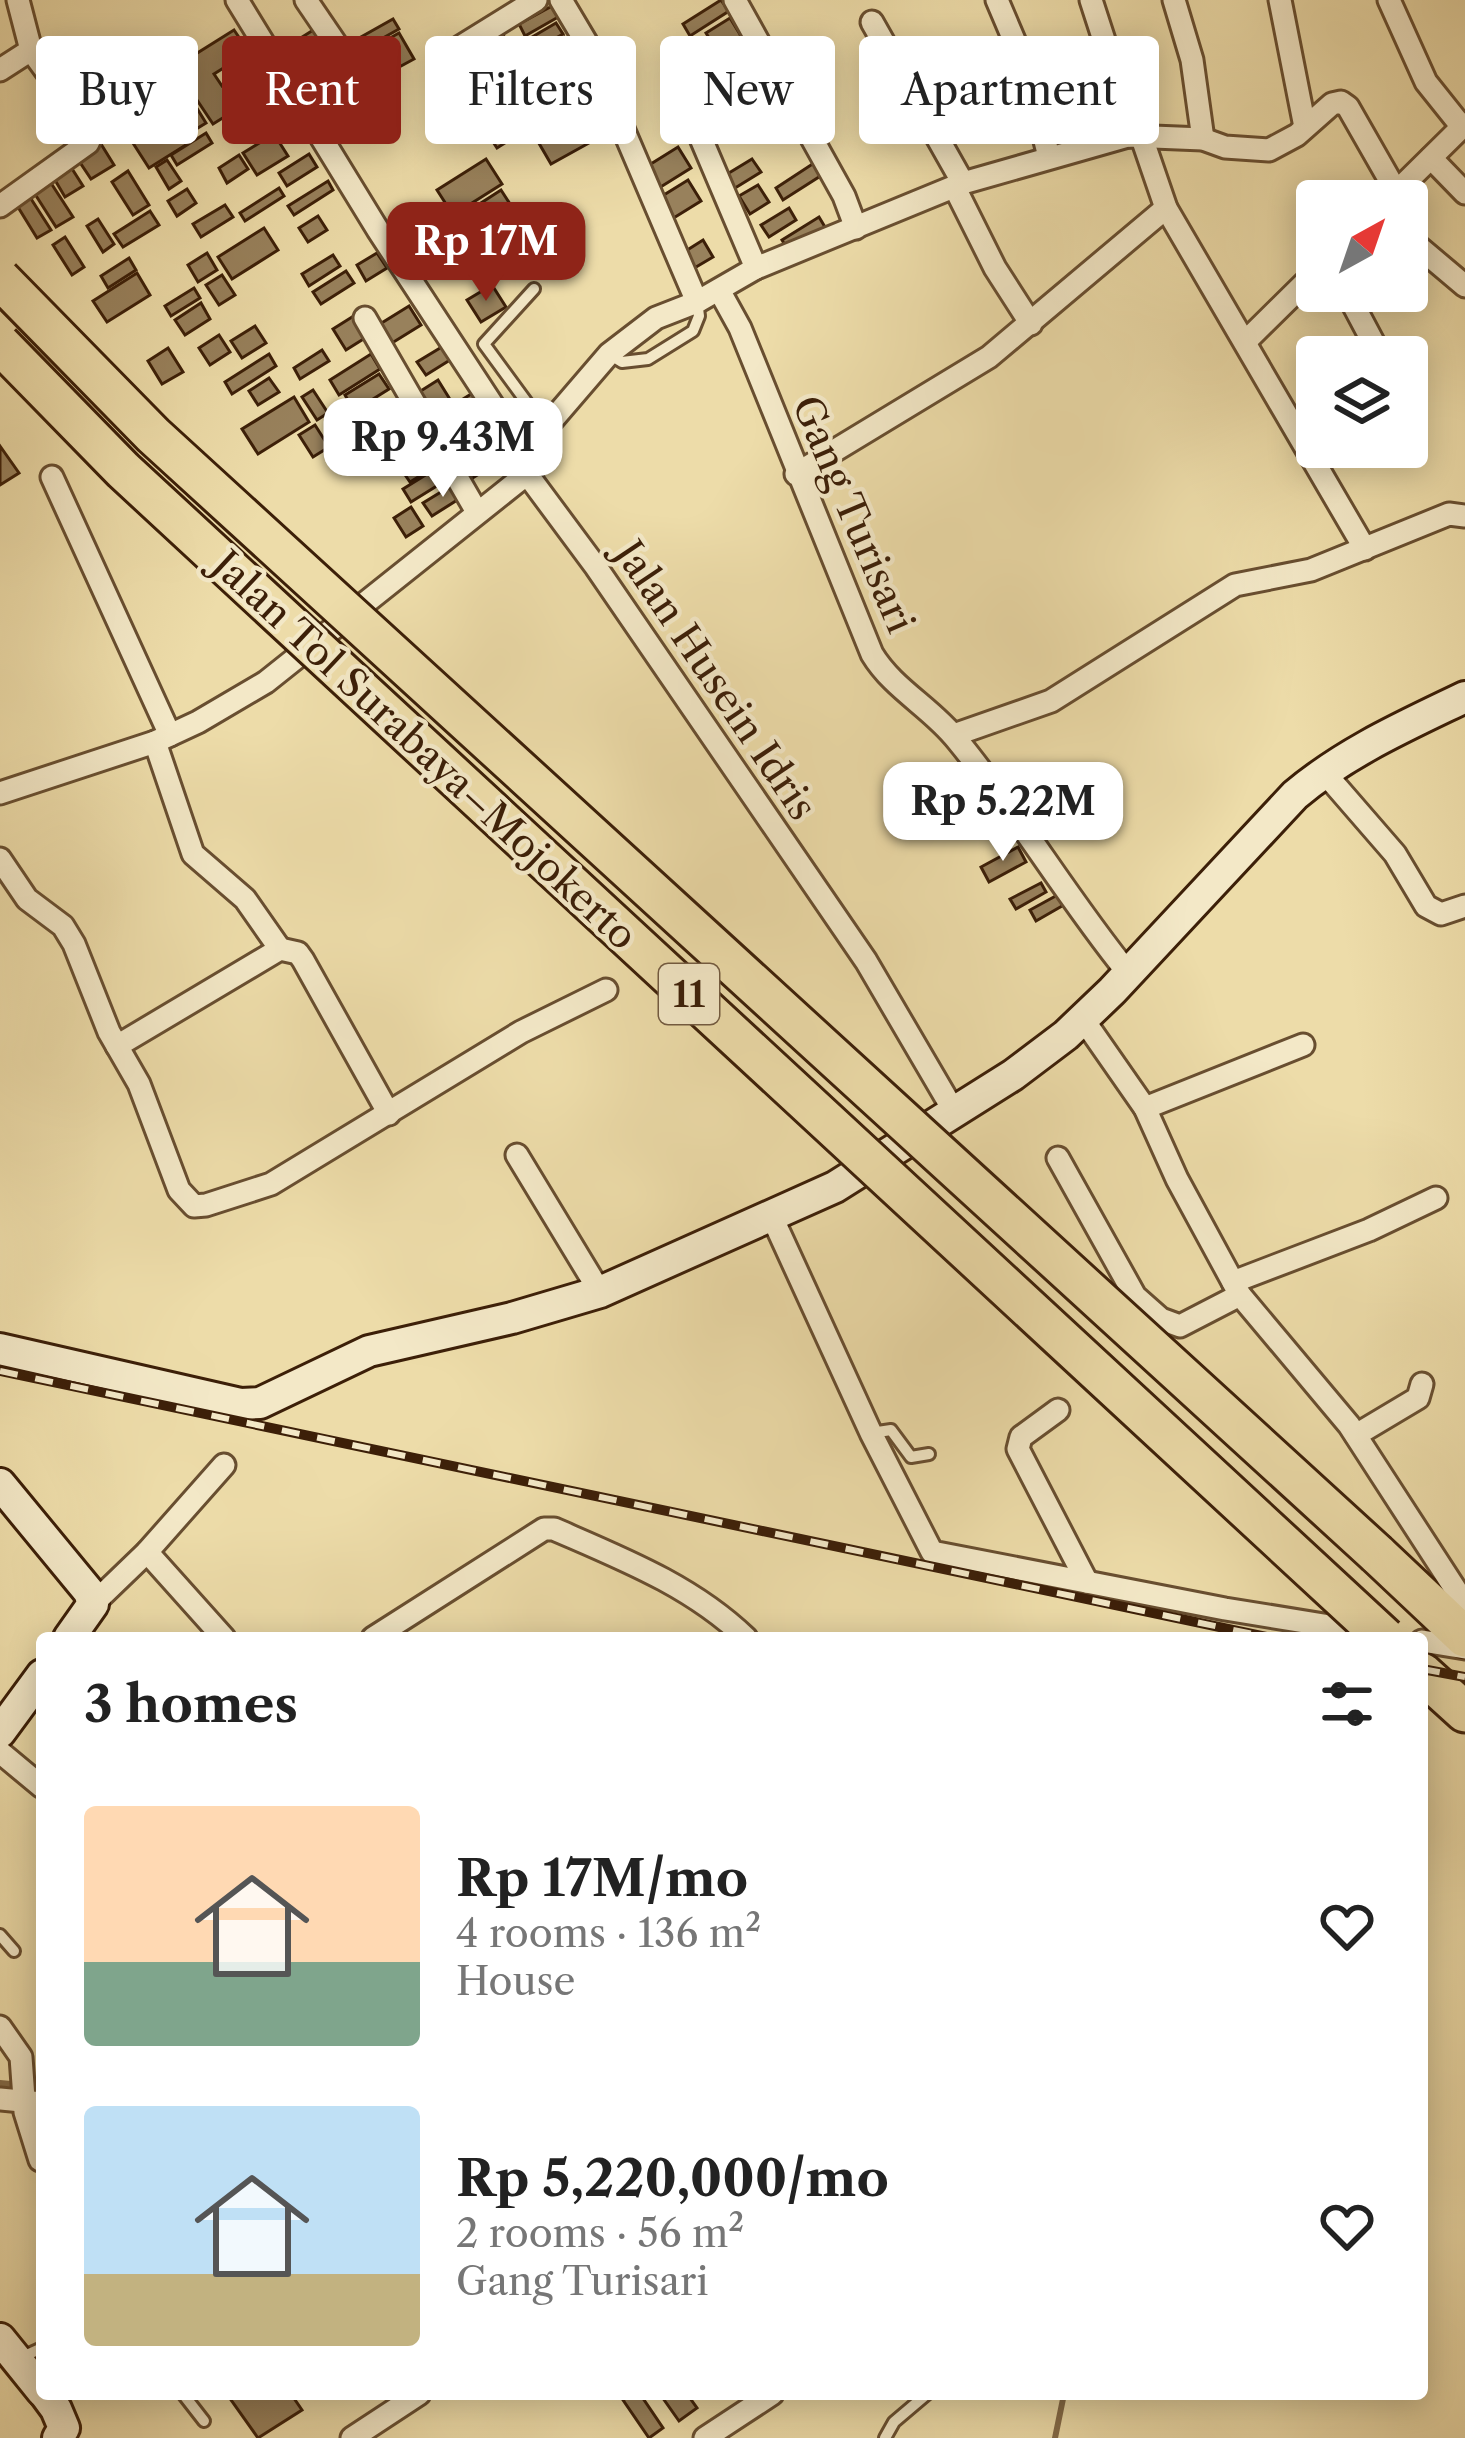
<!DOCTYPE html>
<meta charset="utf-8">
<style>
body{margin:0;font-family:"Libre Caslon Text",serif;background:#f2f2f2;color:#222;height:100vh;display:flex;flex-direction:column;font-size:45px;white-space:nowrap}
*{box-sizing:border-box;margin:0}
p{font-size:39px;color:#767676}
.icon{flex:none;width:66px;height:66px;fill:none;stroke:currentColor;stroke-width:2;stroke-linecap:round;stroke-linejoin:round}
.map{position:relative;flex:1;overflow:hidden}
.panel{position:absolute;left:36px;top:1632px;width:1392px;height:768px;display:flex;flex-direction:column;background:#fff;border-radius:12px;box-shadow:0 6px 30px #0003}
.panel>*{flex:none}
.guide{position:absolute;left:36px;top:36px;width:1395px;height:108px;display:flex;gap:24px}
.needle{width:78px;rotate:40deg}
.controls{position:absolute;left:1296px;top:180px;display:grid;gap:24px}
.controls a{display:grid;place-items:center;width:132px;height:132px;border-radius:12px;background:#fff;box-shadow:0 6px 30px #0003;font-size:60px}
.price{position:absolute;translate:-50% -102px;padding:0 27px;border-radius:24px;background:#fff;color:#222;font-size:39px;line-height:78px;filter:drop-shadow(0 3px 6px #0008)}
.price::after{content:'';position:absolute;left:50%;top:72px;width:36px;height:27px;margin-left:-18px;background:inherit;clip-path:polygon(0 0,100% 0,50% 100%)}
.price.active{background:#8f2418;color:#fff}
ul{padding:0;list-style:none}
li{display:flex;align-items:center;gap:36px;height:300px;padding:0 48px}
li span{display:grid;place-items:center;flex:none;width:336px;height:240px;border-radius:12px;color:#555}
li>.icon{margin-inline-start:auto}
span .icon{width:144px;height:144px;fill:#fffc;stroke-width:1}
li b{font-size:51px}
h2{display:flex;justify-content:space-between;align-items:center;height:144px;padding:0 48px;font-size:51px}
.tag{padding:0 42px;border-radius:12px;background:#fff;box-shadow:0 6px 30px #0003;font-size:42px;line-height:108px}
.tag.active{background:#8f2418;color:#fff}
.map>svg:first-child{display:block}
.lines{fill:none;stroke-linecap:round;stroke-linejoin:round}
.stream{stroke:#826a48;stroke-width:6}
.building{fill:#98815c;stroke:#3c1f08;stroke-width:3}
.service-casing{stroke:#684e30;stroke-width:16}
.minor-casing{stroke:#684e30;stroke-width:27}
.secondary-casing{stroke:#3c1f08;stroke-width:36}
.motorway-casing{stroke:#3c1f08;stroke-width:45}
.service{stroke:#f3e8c7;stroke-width:10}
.minor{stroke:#f3e8c7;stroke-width:21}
.secondary{stroke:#f3e8c7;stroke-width:30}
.motorway{stroke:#eddca9;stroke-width:39}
.rail-casing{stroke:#3c1f08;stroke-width:10}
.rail{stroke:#f3e8c7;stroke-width:6;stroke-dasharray:18;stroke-linecap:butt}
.motorway-bridge-casing{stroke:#3c1f08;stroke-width:45;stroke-linecap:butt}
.motorway-bridge{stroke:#eddca9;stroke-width:39}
.labels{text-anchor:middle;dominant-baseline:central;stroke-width:9;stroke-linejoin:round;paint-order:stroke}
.shield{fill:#f3e8c7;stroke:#735b41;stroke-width:3}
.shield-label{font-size:36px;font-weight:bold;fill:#3c1f08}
.street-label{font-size:39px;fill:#3c1f08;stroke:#f3e8c7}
</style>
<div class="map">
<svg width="1465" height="2438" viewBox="0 0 1465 2438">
<rect width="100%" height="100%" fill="#eddca9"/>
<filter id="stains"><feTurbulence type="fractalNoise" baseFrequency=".00167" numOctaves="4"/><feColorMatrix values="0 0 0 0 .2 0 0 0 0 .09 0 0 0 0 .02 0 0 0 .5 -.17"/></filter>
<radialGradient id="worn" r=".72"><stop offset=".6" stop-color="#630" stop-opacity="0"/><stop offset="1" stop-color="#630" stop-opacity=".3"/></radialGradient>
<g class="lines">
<g class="stream">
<polyline points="0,2083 42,2087"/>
<polyline points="1055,2438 1064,2394"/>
</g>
</g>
<g class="building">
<polygon points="721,0 729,11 690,36 683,24"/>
<polygon points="554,5 560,16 525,36 519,24"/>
<polygon points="730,18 741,36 717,51 706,33"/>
<polygon points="393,19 399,29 358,52 352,42"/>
<polygon points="556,23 563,34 533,51 527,40"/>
<polygon points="318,27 327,41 297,60 288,46"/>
<polygon points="234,30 249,52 214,74 222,86 256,64 271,88 213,124 175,67"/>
<polygon points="500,30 511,48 488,61 478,43"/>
<polygon points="399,33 414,59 377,79 363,53"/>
<polygon points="564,37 596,93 585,99 554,43"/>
<polygon points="749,42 757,55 727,74 718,61"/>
<polygon points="332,43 339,54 307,74 300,63"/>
<polygon points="552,48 581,101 571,107 542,53"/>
<polygon points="288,51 318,97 306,105 277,58"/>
<polygon points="115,52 127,71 96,91 84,71"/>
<polygon points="537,53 569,110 558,117 526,60"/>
<polygon points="341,59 349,71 321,89 313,76"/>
<polygon points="755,59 764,74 741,89 731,74"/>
<polygon points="522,60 556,119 545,125 512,66"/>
<polygon points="690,68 701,87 678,100 667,81"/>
<polygon points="174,71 206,123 188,134 155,83"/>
<polygon points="511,74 540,124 533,128 504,77"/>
<polygon points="139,75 150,92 117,112 107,95"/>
<polygon points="366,91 378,109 336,135 325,117"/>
<polygon points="590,102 607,133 551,164 533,133"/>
<polygon points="274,105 285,122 266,134 255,117"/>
<polygon points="787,105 794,117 759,139 752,127"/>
<polygon points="512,107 527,129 497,148 482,125"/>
<polygon points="143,113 156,134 176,122 189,143 149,168 122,126"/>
<polygon points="206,133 212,143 177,165 171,155"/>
<polygon points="274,134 288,156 257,175 243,153"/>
<polygon points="101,144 114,165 91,179 77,158"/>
<polygon points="678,147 691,168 659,188 646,167"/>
<polygon points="309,154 317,167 287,186 279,173"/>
<polygon points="239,155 248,169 227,183 219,168"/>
<polygon points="486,159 502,184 453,215 437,190"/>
<polygon points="752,159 761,172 727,193 719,179"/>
<polygon points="167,160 181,181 169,189 156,167"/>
<polygon points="814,163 822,175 783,200 776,188"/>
<polygon points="69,164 83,186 65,197 52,175"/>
<polygon points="128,171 149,205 133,215 112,182"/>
<polygon points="49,180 73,217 56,227 33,191"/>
<polygon points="688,180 701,201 672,219 659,198"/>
<polygon points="328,181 333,190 294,215 288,206"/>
<polygon points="758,185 769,202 750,214 739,196"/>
<polygon points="279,188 284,196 245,221 240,213"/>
<polygon points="187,189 196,203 177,216 168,201"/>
<polygon points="501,190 519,218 499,231 481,203"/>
<polygon points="26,191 51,230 37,238 13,199"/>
<polygon points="225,205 233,217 201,237 193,224"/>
<polygon points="789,208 796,220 769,237 761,225"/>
<polygon points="150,211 159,225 123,247 114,234"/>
<polygon points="318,216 327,230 308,242 299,228"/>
<polygon points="819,217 825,227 788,250 782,240"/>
<polygon points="98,219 114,244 103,252 87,226"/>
<polygon points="519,226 530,244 490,269 479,251"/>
<polygon points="264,228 278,250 232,279 218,257"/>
<polygon points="65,237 84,267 72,275 53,245"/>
<polygon points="703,240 713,257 691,270 681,254"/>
<polygon points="207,253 217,270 198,282 188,265"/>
<polygon points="377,253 387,268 366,281 357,265"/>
<polygon points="333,255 340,266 309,286 302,274"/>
<polygon points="129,258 136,270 108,288 101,276"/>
<polygon points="346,271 354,283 321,304 313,292"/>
<polygon points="137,273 150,295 107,322 93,301"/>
<polygon points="222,275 235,295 219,305 206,285"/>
<polygon points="492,285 506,307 481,322 467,300"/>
<polygon points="194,288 200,298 171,316 165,306"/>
<polygon points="201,303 210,319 185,335 175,320"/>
<polygon points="409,306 421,325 392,343 380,324"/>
<polygon points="360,312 373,333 346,350 333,329"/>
<polygon points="255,326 266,343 242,358 231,341"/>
<polygon points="219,335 230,352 210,365 199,348"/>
<polygon points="450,342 458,355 426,375 417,362"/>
<polygon points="168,348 183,372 162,384 148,361"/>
<polygon points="322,350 329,361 300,379 294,368"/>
<polygon points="269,354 276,366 232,394 225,382"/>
<polygon points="371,354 380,369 339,395 330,380"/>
<polygon points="379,374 389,389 354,411 345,395"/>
<polygon points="269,378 279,392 258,405 249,391"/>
<polygon points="438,380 451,401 429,414 416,394"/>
<polygon points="313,390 328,413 317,420 302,397"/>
<polygon points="476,391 489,411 468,424 455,404"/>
<polygon points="294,397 309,422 258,454 242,429"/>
<polygon points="411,419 418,431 379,455 372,444"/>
<polygon points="315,425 329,447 313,457 299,435"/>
<polygon points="496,431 511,454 471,479 456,456"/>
<polygon points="422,435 429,447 389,472 381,460"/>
<polygon points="0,446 19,473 0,485"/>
<polygon points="437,446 446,460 410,482 401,469"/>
<polygon points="440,466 448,479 411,502 403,489"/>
<polygon points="454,484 462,497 432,516 423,503"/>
<polygon points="411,507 423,526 406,537 394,518"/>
<polygon points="1018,847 1026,862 989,882 981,867"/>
<polygon points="1041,883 1046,892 1016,909 1010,899"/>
<polygon points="1063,892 1069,902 1036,921 1030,910"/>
<polygon points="233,2394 291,2394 302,2410 258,2438 229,2397"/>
<polygon points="633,2394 640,2394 663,2428 649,2438 623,2400"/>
<polygon points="660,2394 687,2394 697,2408 679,2421"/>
</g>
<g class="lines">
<g class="service-casing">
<g id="service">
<polyline points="534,289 484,344 544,426"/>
<polyline points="609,354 622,362 648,359 693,331 699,316 697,302"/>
<polyline points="871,1433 891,1430 911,1457 929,1454"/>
<polyline points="0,1935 14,1951"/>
<polyline points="20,2358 42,2348"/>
<polyline points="183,2394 204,2421"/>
<polyline points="885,2438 894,2422 927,2394"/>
</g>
</g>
<g class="minor-casing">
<g id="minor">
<polyline points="237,0 378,230 524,453"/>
<polyline points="306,0 359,78"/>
<polyline points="561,0 586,42 697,302"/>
<polyline points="735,0 844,196 856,228"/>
<polyline points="997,0 1028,73 1049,157"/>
<polyline points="1091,0 1114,71 1128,136"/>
<polyline points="1174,0 1192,60 1203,139"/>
<polyline points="1280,0 1305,127"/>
<polyline points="1389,0 1426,82 1462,127"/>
<polyline points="872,22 963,183"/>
<polyline points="457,49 536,0"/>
<polyline points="0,70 31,50"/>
<polyline points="694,122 756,268"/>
<polyline points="1142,138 1166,208 1365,549"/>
<polyline points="1431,158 1465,193"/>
<polyline points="955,188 995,268 1031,324"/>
<polyline points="1389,199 1465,124"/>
<polyline points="0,206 88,143 92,134 31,50 18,0"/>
<polyline points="1407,237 1465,286"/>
<path d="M 719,290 L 740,328 L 872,654 C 893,689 932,708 957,740 C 1018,814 1067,898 1128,973"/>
<polyline points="1346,291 1381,357"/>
<polyline points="365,318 477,512"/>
<polyline points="1246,341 1317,271"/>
<polyline points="527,474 596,567 866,961 955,1113"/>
<polyline points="796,474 989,357 1166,208"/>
<polyline points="52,477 170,735"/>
<polyline points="954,735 1051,701 1235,585 1311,570 1449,514 1465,516"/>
<polyline points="155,742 193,854 245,899 280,949"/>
<polyline points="1323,771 1395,854 1426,906 1441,914 1465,906"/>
<polyline points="0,793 155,742 198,722 266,682 527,474 524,453 609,354 656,318 697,302 756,268 963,183 1128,136 1203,139 1225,147 1269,150 1297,135 1332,104 1341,102 1348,107 1396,191"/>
<polyline points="0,859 27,899 63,926 74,944 109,1032 139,1084 179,1190 194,1206 206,1205 271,1184 521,1032 606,990"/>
<polyline points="1083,1019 1145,1108 1177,1179 1240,1295 1349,1425 1465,1604"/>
<polyline points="117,1046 280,949 298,953 303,960 389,1114"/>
<polyline points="1145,1108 1303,1045"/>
<polyline points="517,1155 600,1292"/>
<polyline points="1058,1158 1135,1296 1161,1319 1180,1326 1240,1295"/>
<polyline points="772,1217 871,1433 932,1552 1225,1609 1373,1633"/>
<polyline points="1233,1282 1369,1230 1436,1198"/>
<polyline points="1058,1410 1021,1437 1018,1449 1087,1582"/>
<polyline points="1356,1435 1418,1398 1422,1384"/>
<polyline points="147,1552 224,1638"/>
<polyline points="93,1604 147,1552 224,1465"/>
<path d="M 373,1638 L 544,1529 L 554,1529 C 623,1559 692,1586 746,1638"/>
<polyline points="1422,1641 1465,1648"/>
<polyline points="0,1752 42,1787"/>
<polyline points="0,2027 21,2057 25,2112 40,2160"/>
<polyline points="0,2099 42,2103"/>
<polyline points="352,2438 419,2394"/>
<polyline points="705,2438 772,2394"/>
</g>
</g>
<g class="secondary-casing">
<g id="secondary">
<path d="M 0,1349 L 241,1404 L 260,1403 L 369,1351 L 512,1318 L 600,1292 L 835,1187 L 1013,1075 L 1066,1035 L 1112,991 L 1295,795 C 1346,752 1405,726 1465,697"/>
<polyline points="0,1484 89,1592 93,1604 69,1638"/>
<polyline points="0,1732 42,1675"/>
<polyline points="0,2339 42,2391"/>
<polyline points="45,2394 56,2409 64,2428 58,2438"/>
</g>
</g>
<g class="motorway-casing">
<g id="motorway">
<polyline points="1377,1554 1465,1637"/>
<polyline points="1422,1673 1465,1712"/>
</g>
</g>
<use href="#service" class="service"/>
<use href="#minor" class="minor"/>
<use href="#secondary" class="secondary"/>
<use href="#motorway" class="motorway"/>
<g class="rail-casing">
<g id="rail">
<polyline points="0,1371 1272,1638"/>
<polyline points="1422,1669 1465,1677"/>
</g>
</g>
<use href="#rail" class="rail"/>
<g class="motorway-bridge-casing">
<g id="motorway-bridge">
<polyline points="0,279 153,435 1377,1554"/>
<polyline points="0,344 123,470 1385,1638"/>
</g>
</g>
<use href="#motorway-bridge" class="motorway-bridge"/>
</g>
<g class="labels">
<rect class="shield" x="659" y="964" width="60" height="60" rx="9"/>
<g class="shield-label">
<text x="689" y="994">11</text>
</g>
<g class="street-label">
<text transform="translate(854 514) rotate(67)">Gang Turisari</text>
<text transform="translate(716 680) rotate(56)">Jalan Husein Idris</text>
<text transform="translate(425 750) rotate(43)">Jalan Tol Surabaya–Mojokerto</text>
</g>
</g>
<rect width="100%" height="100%" filter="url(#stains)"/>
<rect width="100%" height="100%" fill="url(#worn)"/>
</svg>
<div class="controls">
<a><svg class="needle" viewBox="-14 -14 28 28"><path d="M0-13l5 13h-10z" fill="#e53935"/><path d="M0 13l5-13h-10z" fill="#767676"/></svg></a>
<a><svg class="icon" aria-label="layers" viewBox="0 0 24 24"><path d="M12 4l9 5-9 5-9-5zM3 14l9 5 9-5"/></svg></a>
</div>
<b class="price active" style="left:486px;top:304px">Rp 17M</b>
<b class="price" style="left:443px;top:500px">Rp 9.43M</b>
<b class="price" style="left:1003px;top:864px">Rp 5.22M</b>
<div class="guide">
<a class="tag">Buy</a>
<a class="tag active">Rent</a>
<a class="tag">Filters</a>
<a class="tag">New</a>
<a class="tag">Apartment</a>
</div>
<section class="panel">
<h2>3 homes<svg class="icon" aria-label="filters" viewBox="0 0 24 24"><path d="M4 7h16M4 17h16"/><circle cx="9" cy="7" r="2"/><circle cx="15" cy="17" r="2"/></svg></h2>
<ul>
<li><span style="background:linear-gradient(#ffd9b3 65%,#7fa58c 0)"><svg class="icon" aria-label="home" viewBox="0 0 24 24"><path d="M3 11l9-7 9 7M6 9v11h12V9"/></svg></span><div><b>Rp 17M/mo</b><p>4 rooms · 136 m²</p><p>House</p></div><svg class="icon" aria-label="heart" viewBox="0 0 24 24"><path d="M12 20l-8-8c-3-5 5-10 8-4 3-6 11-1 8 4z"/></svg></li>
<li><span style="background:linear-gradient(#bfe0f5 70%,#c2b280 0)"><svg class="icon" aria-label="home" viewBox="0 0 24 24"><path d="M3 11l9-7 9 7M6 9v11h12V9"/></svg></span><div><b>Rp 5,220,000/mo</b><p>2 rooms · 56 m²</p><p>Gang Turisari</p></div><svg class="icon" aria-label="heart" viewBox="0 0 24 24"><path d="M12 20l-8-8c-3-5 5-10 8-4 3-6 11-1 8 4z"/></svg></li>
</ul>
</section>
</div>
